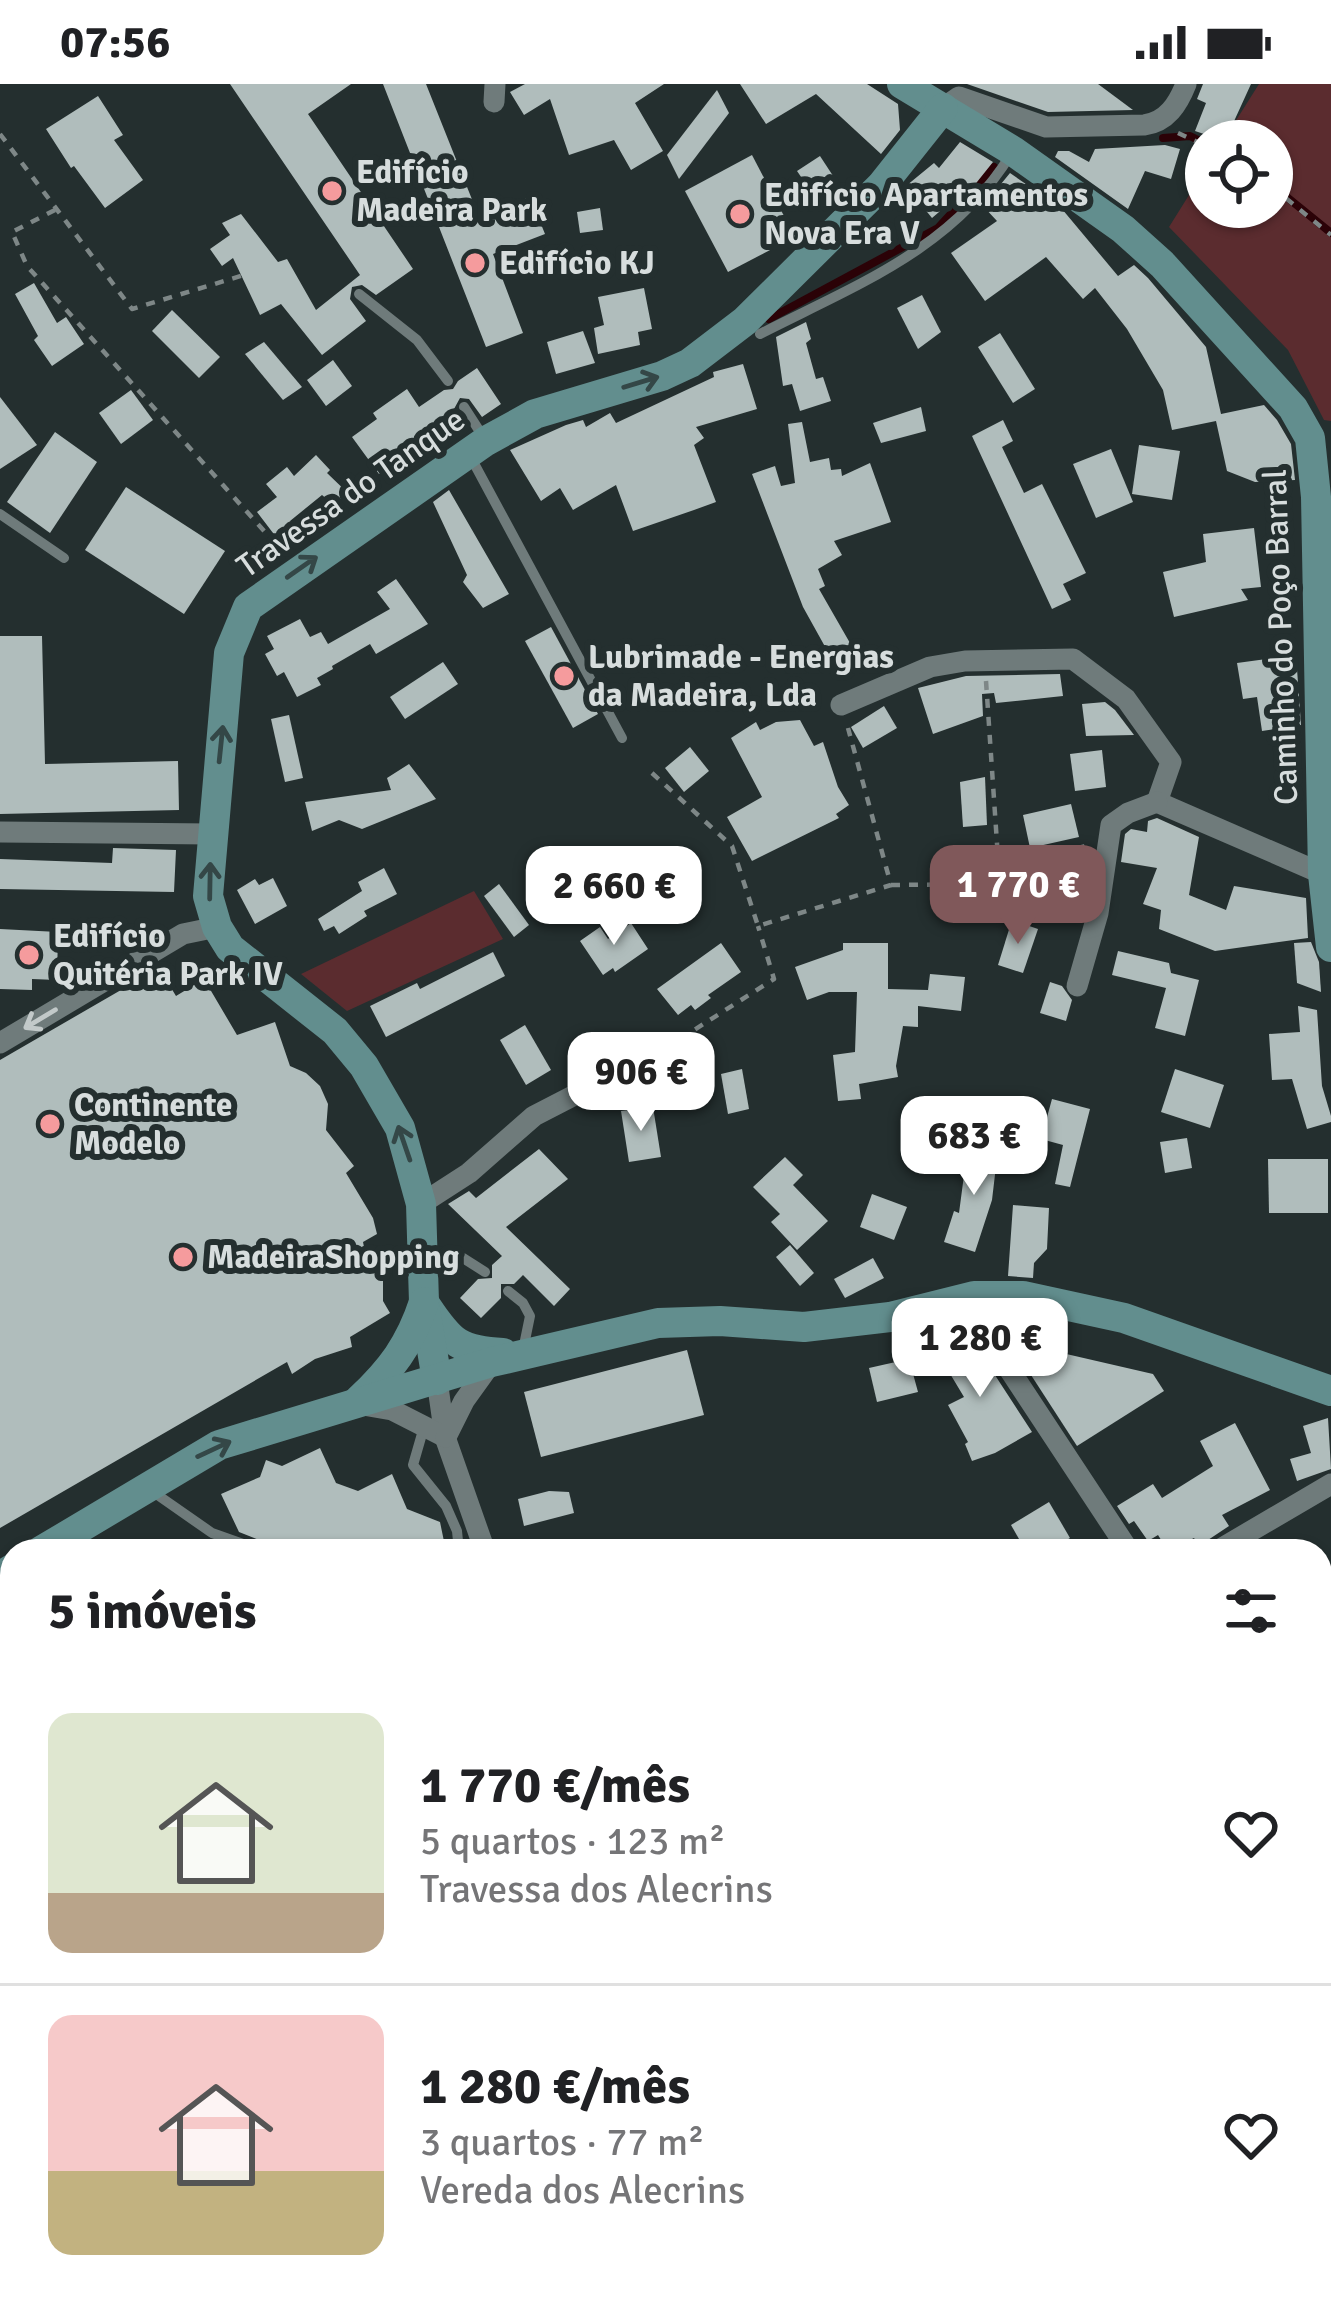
<!DOCTYPE html>
<html lang="pt">
<meta charset="utf-8">
<style>
body{margin:0;font-family:Signika,sans-serif;background:#f6f6f6;color:#202124;height:100vh;display:flex;flex-direction:column;font-size:45px;white-space:nowrap}
*{box-sizing:border-box;margin:0}
p{font-size:39px;color:#757577}
.icon{flex:none;width:66px;height:66px;fill:none;stroke:currentColor;stroke-width:2;stroke-linecap:round;stroke-linejoin:round}
.map{position:relative;flex:1;overflow:hidden}
.sheet{position:absolute;left:0px;top:1455px;width:1332px;height:771px;display:flex;flex-direction:column;background:#fff;border-radius:36px 36px 0 0;box-shadow:0 3px 9px #0004}
.sheet>*{flex:none}
.buttons{position:absolute;left:1185px;top:36px;display:grid;gap:24px}
.buttons a{display:grid;place-items:center;width:108px;height:108px;border-radius:50%;background:#fff;box-shadow:0 3px 9px #0004;font-size:60px}
.price{position:absolute;translate:-50% -102px;padding:0 27px;border-radius:24px;background:#fff;color:#222;font-size:39px;line-height:78px;filter:drop-shadow(0 3px 6px #0008)}
.price::after{content:'';position:absolute;left:50%;top:72px;width:36px;height:27px;margin-left:-18px;background:inherit;clip-path:polygon(0 0,100% 0,50% 100%)}
.price.selected{background:#80585a;color:#fff}
ul{padding:0;list-style:none}
li{display:flex;align-items:center;gap:36px;height:300px;padding:0 48px}
li+li{border-top:3px solid #e0e0e0}
li span{display:grid;place-items:center;flex:none;width:336px;height:240px;border-radius:24px;color:#555}
li>.icon{margin-inline-start:auto}
span .icon{width:144px;height:144px;fill:#fffc;stroke-width:1}
li b{font-size:51px}
h2{display:flex;justify-content:space-between;align-items:center;height:144px;padding:0 48px;font-size:51px}
.status{display:flex;justify-content:space-between;align-items:center;height:84px;padding:0 60px;background:#fff;direction:ltr}
.status svg{height:33px;fill:currentColor}
.map>svg:first-child{display:block}
.green{fill:#5b2c2f}
.lines{fill:none;stroke-linecap:round;stroke-linejoin:round}
.stream{stroke:#2b0207;stroke-width:8}
.building{fill:#b0bdbc}
.path{stroke:#7e8787;stroke-width:4.5;stroke-dasharray:9 9;stroke-linecap:butt}
.lane{stroke:#6f7b7b;stroke-width:10}
.street{stroke:#6f7b7b;stroke-width:21}
.secondary{stroke:#628e8e;stroke-width:30}
.oneway{stroke:#344747}
.oneway2{stroke:#c2c9c9}
.poi-dot{fill:#f59b9d;stroke:#242f2f;stroke-width:4.5}
.labels{text-anchor:middle;dominant-baseline:central;stroke-width:12;stroke-linejoin:round;paint-order:stroke}
.poi-label{font-size:33px;font-weight:bold;fill:#d7dddd;stroke:#242f2f;text-anchor:start}
.street-label{font-size:33px;fill:#d7dddd;stroke:#242f2f}
</style>
<div class="status"><b>07:56</b><svg viewBox="0 0 49 12"><path d="M0 12V9h3v3zM5 12V6h3v6zM10 12V3h3v9zM15 12V0h3v12zM26 1h20v11H26zM47 4h2v5h-2z"/></svg></div>
<div class="map">
<svg width="1331" height="2224" viewBox="0 0 1331 2224">
<rect width="100%" height="100%" fill="#242f2f"/>
<g class="green">
<polygon points="1259,0 1331,0 1331,337 1324,336 1288,266 1169,143 1206,84 1206,123 1272,123 1272,57 1223,57"/>
<polygon points="474,807 503,855 347,927 301,890"/>
</g>
<g class="lines">
<g class="stream">
<polyline points="1163,54 1190,52 1206,60"/>
<polyline points="1272,101 1331,149"/>
<polyline points="769,235 938,144 994,83"/>
<polyline points="349,2214 350,2224"/>
</g>
</g>
<g class="building">
<polygon points="230,0 351,0 308,30 413,185 376,211 362,201 352,203 350,215 366,237 322,271 281,220 260,231 233,174 222,182 210,165 230,151 222,139 241,130 278,178 287,175 316,226 360,191"/>
<polygon points="383,0 426,0 479,133 530,113 545,150 493,170 523,249 486,263"/>
<polygon points="525,0 664,0 635,19 663,67 631,86 614,56 569,71 550,15 524,31 510,8"/>
<polygon points="740,0 867,0 898,20 900,46 881,70 816,10 766,40"/>
<polygon points="967,0 1098,0 1133,26 1048,28"/>
<polygon points="1203,0 1251,0 1225,57 1195,47 1206,19 1197,15"/>
<polygon points="717,6 729,29 679,95 667,71"/>
<polygon points="98,12 123,51 114,56 143,96 105,124 74,82 71,84 46,45"/>
<polygon points="960,58 993,78 969,108 966,105 932,134 906,102 934,79 939,84"/>
<polygon points="1165,61 1180,65 1171,95 1145,87 1128,125 1055,73 1058,67 1069,67 1089,78 1095,65"/>
<polygon points="752,71 795,153 728,188 685,107"/>
<polygon points="820,72 839,101 817,116 797,87"/>
<polygon points="1010,89 1062,125 1118,192 1134,181 1148,194 1206,263 1221,330 1264,321 1277,336 1291,360 1295,396 1255,398 1227,387 1216,337 1172,346 1163,306 1127,245 1095,204 1083,215 1046,173 985,217 951,169 997,137 983,122"/>
<polygon points="600,124 603,146 580,149 577,128"/>
<polygon points="34,199 57,239 66,233 84,260 52,282 34,256 38,252 15,210"/>
<polygon points="644,204 652,245 638,248 640,261 598,270 594,244 604,241 598,213"/>
<polygon points="922,211 941,248 918,265 897,224"/>
<polygon points="172,226 220,273 199,294 152,247"/>
<polygon points="806,238 811,255 806,259 816,295 823,293 831,317 800,327 792,300 783,302 776,253"/>
<polygon points="583,247 595,279 556,290 547,258"/>
<polygon points="1000,249 1035,305 1013,319 978,263"/>
<polygon points="264,258 302,303 283,316 245,270"/>
<polygon points="333,276 352,302 326,322 307,296"/>
<polygon points="743,280 757,325 696,343 704,354 694,361 716,418 694,426 633,447 616,401 573,426 560,404 541,417 510,366 566,341 583,336 586,343 610,329 616,339 714,293 713,288"/>
<polygon points="477,284 501,320 482,333 469,315 460,314 454,325 466,344 447,357 440,346 379,390 352,353 377,335 373,329 407,305 419,323 444,306 453,305 458,297"/>
<polygon points="131,306 153,336 121,360 99,329"/>
<polygon points="0,313 37,361 0,385"/>
<polygon points="921,323 926,347 881,359 873,339"/>
<polygon points="1003,336 1013,357 1002,363 1024,409 1042,400 1086,489 1063,500 1071,516 1052,525 972,352"/>
<polygon points="802,338 810,378 829,374 831,386 841,385 842,392 870,379 891,438 834,457 842,471 818,485 825,502 819,505 854,566 833,577 803,523 752,390 775,382 781,402 795,399 788,340"/>
<polygon points="55,348 97,378 50,449 7,418"/>
<polygon points="1139,361 1180,367 1172,416 1132,410"/>
<polygon points="1111,365 1133,418 1096,434 1073,380"/>
<polygon points="316,371 330,386 327,389 353,414 341,427 322,411 290,437 302,453 286,466 257,428 277,413 266,400 287,383 294,392"/>
<polygon points="126,403 225,467 184,530 85,466"/>
<polygon points="449,406 509,510 483,524 463,498 467,491 433,418"/>
<polygon points="1254,444 1261,503 1241,505 1248,516 1174,533 1163,488 1206,478 1203,450"/>
<polygon points="396,495 428,540 376,570 370,560 332,582 333,585 317,594 321,601 297,613 284,588 277,592 265,570 274,565 267,552 300,535 310,553 321,548 328,560 390,525 377,508"/>
<polygon points="551,543 598,630 573,644 525,557"/>
<polygon points="0,552 42,552 45,680 178,677 179,726 0,730"/>
<polygon points="1296,571 1301,641 1262,647 1257,613 1243,615 1237,579"/>
<polygon points="443,578 458,600 405,635 390,613"/>
<polygon points="1060,590 1063,612 996,619 994,609 982,610 983,632 933,650 918,604 966,592"/>
<polygon points="1105,618 1115,626 1134,651 1086,652 1082,620"/>
<polygon points="884,622 897,644 863,664 851,643"/>
<polygon points="289,631 303,694 285,698 271,635"/>
<polygon points="800,636 814,662 823,658 838,703 849,721 836,730 839,734 752,777 727,733 762,713 731,654 756,638 760,646 776,638"/>
<polygon points="690,663 709,687 684,708 665,684"/>
<polygon points="1102,666 1106,703 1075,707 1070,670"/>
<polygon points="409,680 436,715 362,745 339,736 312,747 305,718 391,706 387,694"/>
<polygon points="985,693 987,741 963,743 960,698"/>
<polygon points="1071,720 1079,753 1030,764 1023,731"/>
<polygon points="1157,734 1199,753 1189,811 1226,826 1234,802 1306,814 1308,854 1215,867 1159,845 1161,826 1143,820 1157,784 1121,778 1125,750 1131,745 1147,748 1148,737"/>
<polygon points="113,764 176,766 174,808 0,805 0,775 112,779"/>
<polygon points="1091,771 1087,798 1073,799 1071,772"/>
<polygon points="384,784 397,810 364,827 367,832 339,850 334,842 324,847 318,835 362,807 358,798"/>
<polygon points="273,794 287,822 255,840 237,806 255,795 259,801"/>
<polygon points="499,800 529,841 514,853 484,812"/>
<polygon points="1012,836 1038,845 1023,889 998,881"/>
<polygon points="631,839 648,865 615,888 613,884 603,891 580,857 600,843 608,855"/>
<polygon points="0,845 58,848 57,896 32,895 32,906 0,905"/>
<polygon points="1311,858 1319,878 1321,908 1297,899 1294,859"/>
<polygon points="721,859 741,888 708,911 711,914 695,926 691,921 678,931 657,905"/>
<polygon points="843,859 888,859 888,905 928,906 930,890 965,893 961,927 918,922 918,943 903,942 896,982 898,993 859,1000 861,1015 838,1017 833,971 855,968 857,908 829,908 807,916 795,883 843,866"/>
<polygon points="1118,867 1169,879 1171,889 1199,896 1185,952 1155,944 1166,904 1112,891"/>
<polygon points="493,868 505,892 386,953 370,922 417,899 420,905"/>
<polygon points="159,884 176,912 204,895 237,951 275,938 290,982 306,989 320,1002 328,1020 326,1046 354,1082 346,1089 373,1134 377,1150 363,1158 369,1188 383,1186 383,1217 390,1229 350,1253 352,1263 315,1275 292,1290 287,1278 0,1444 0,976"/>
<polygon points="1050,898 1062,902 1072,916 1066,937 1040,929"/>
<polygon points="1298,922 1317,926 1322,1002 1331,1032 1331,1038 1307,1045 1292,995 1272,996 1269,950 1300,948"/>
<polygon points="525,941 551,986 526,1001 500,956"/>
<polygon points="742,985 749,1025 728,1030 721,990"/>
<polygon points="1175,985 1224,1001 1210,1044 1161,1028"/>
<polygon points="1052,1015 1090,1025 1070,1103 1055,1100 1063,1061 1041,1055"/>
<polygon points="653,1023 661,1073 629,1078 621,1027"/>
<polygon points="1187,1054 1192,1084 1165,1089 1160,1058"/>
<polygon points="968,1061 998,1065 992,1116 975,1168 944,1158 954,1127 959,1129"/>
<polygon points="539,1065 568,1095 506,1143 570,1205 554,1222 523,1191 514,1200 501,1200 501,1214 481,1234 460,1214 478,1195 492,1194 492,1181 502,1172 448,1120 469,1107 476,1114"/>
<polygon points="785,1073 803,1091 793,1101 828,1137 797,1166 771,1138 780,1130 753,1103"/>
<polygon points="1268,1075 1328,1075 1328,1129 1269,1129"/>
<polygon points="872,1110 907,1123 894,1156 860,1143"/>
<polygon points="1013,1121 1049,1124 1047,1165 1034,1179 1033,1194 1008,1192"/>
<polygon points="790,1161 814,1189 800,1202 776,1173"/>
<polygon points="873,1174 884,1194 845,1214 834,1195"/>
<polygon points="965,1245 1032,1348 995,1369 972,1377 965,1360 968,1358 948,1321 964,1313 934,1263"/>
<polygon points="1036,1263 1153,1290 1164,1307 1077,1362 1020,1274"/>
<polygon points="687,1266 704,1331 541,1373 524,1308"/>
<polygon points="909,1275 918,1308 877,1318 869,1284"/>
<polygon points="1328,1334 1331,1385 1297,1397 1290,1375 1311,1369 1303,1342"/>
<polygon points="1235,1339 1270,1406 1222,1431 1229,1442 1199,1462 1194,1454 1168,1467 1158,1451 1148,1457 1134,1437 1129,1440 1117,1422 1153,1400 1162,1414 1213,1382 1200,1357"/>
<polygon points="320,1364 336,1399 358,1407 392,1390 407,1425 440,1438 446,1467 287,1467 239,1448 221,1410 260,1393 266,1376 282,1382"/>
<polygon points="549,1407 569,1408 574,1429 524,1442 518,1415"/>
<polygon points="1049,1418 1070,1454 1049,1467 1026,1467 1011,1441"/>
</g>
<g class="lines">
<g class="path">
<polyline points="1178,49 1206,62"/>
<polyline points="0,50 132,225 244,191"/>
<polyline points="1272,103 1331,151"/>
<polyline points="55,126 12,148 27,182 282,467"/>
<polyline points="986,597 999,789"/>
<polyline points="652,689 732,762 758,842 891,801 848,644"/>
<polyline points="891,801 997,800 999,789 1088,761"/>
<polyline points="680,955 774,895 758,842"/>
<polyline points="378,2220 396,2214"/>
</g>
<g class="lane">
<polyline points="359,210 417,256 448,297"/>
<path d="M 760,250 C 856,201 953,165 1011,70"/>
<polyline points="464,323 484,354"/>
<polyline points="469,370 622,654"/>
<polyline points="0,430 64,474"/>
<polyline points="428,1173 463,1174 485,1188"/>
<polyline points="508,1207 523,1219 530,1232 523,1266"/>
<polyline points="424,1343 413,1381 446,1422 457,1447 459,1467"/>
<polyline points="149,1405 212,1449 263,1467"/>
<polyline points="0,1904 12,1901"/>
<polyline points="1320,2104 1331,2107"/>
<polyline points="362,2214 365,2224"/>
<polyline points="130,2224 135,2214"/>
</g>
<g class="street">
<polyline points="494,18 495,0"/>
<path d="M 943,24 L 959,13 L 1046,43 L 1144,41 C 1167,38 1178,20 1186,0"/>
<polyline points="841,621 930,583 965,577 1073,575 1126,615 1171,678 1157,718 1323,790"/>
<polyline points="0,748 212,750"/>
<polyline points="1077,902 1098,829 1111,741 1128,729 1157,718"/>
<polyline points="0,959 183,850 217,843"/>
<polyline points="421,1120 469,1089 534,1032 660,967"/>
<polyline points="978,1238 1129,1467"/>
<polyline points="437,1296 445,1353 485,1467"/>
<polyline points="363,1321 392,1326 445,1353"/>
<polyline points="446,1353 464,1317 492,1278"/>
<polyline points="1217,1467 1331,1400"/>
<polyline points="0,1544 12,1542"/>
</g>
<g class="secondary">
<polyline points="902,0 1013,67 1123,145 1162,180 1293,324 1310,354 1316,413 1323,790 1331,863"/>
<path d="M 427,1223 C 451,1259 460,1267 503,1269"/>
<polyline points="437,1296 424,1218 421,1120 400,1044 364,982 335,947 230,864 217,843 208,812 229,569 248,523 486,357 535,330 662,292 690,279 745,237 881,102 943,24"/>
<path d="M 359,1316 C 391,1286 410,1261 424,1218"/>
<polyline points="41,1467 219,1361 492,1278 658,1239 720,1237 804,1243 890,1233 974,1212 1023,1212 1124,1234 1331,1307"/>
<polyline points="0,1492 12,1485"/>
</g>
</g>
<defs><path id="oneway-shaft" d="M-6 0H5M1.5-3L5.5 0L1.5 3" fill="none" stroke-width="1.6" stroke-linecap="round" stroke-linejoin="round" transform="scale(3)"/></defs>
<g class="oneway">
<use href="#oneway-shaft" transform="translate(641 298) rotate(-17)"/>
<use href="#oneway-shaft" transform="translate(302 483) rotate(-35)"/>
<use href="#oneway-shaft" transform="translate(221 660) rotate(-84)"/>
<use href="#oneway-shaft" transform="translate(210 797) rotate(-89)"/>
<use href="#oneway-shaft" transform="translate(404 1059) rotate(-109)"/>
<use href="#oneway-shaft" transform="translate(214 1365) rotate(-25)"/>
</g>
<use class="oneway2" href="#oneway-shaft" transform="translate(40 935) rotate(149)"/>
<g class="poi-dot">
<circle cx="332" cy="107" r="12"/>
<circle cx="740" cy="130" r="12"/>
<circle cx="475" cy="179" r="12"/>
<circle cx="564" cy="592" r="12"/>
<circle cx="29" cy="871" r="12"/>
<circle cx="50" cy="1040" r="12"/>
<circle cx="183" cy="1173" r="12"/>
</g>
<g class="labels">
<g class="poi-label">
<text x="356" y="88">Edifício<tspan x="356" dy="38">Madeira Park</tspan></text>
<text x="764" y="111">Edifício Apartamentos<tspan x="764" dy="38">Nova Era V</tspan></text>
<text x="499" y="179">Edifício KJ</text>
<text x="588" y="573">Lubrimade - Energias<tspan x="588" dy="38">da Madeira, Lda</tspan></text>
<text x="53" y="852">Edifício<tspan x="53" dy="38">Quitéria Park IV</tspan></text>
<text x="74" y="1021">Continente<tspan x="74" dy="38">Modelo</tspan></text>
<text x="207" y="1173">MadeiraShopping</text>
</g>
<g class="street-label">
<text transform="translate(351 409) rotate(-35)">Travessa do Tanque</text>
<text transform="translate(1281 553) rotate(-92)">Caminho do Poço Barral</text>
</g>
</g>
</svg>
<div class="buttons">
<a><svg class="icon" aria-label="locate" viewBox="0 0 24 24"><circle cx="12" cy="12" r="6"/><path d="M12 2v4M12 18v4M2 12h4M18 12h4"/></svg></a>
</div>
<b class="price selected" style="left:1018px;top:863px">1 770 €</b>
<b class="price" style="left:614px;top:864px">2 660 €</b>
<b class="price" style="left:641px;top:1050px">906 €</b>
<b class="price" style="left:974px;top:1114px">683 €</b>
<b class="price" style="left:980px;top:1316px">1 280 €</b>
<section class="sheet">
<h2>5 imóveis<svg class="icon" aria-label="filters" viewBox="0 0 24 24"><path d="M4 7h16M4 17h16"/><circle cx="9" cy="7" r="2"/><circle cx="15" cy="17" r="2"/></svg></h2>
<ul>
<li><span style="background:linear-gradient(#dfe7d0 75%,#b9a48a 0)"><svg class="icon" aria-label="home" viewBox="0 0 24 24"><path d="M3 11l9-7 9 7M6 9v11h12V9"/></svg></span><div><b>1 770 €/mês</b><p>5 quartos · 123 m²</p><p>Travessa dos Alecrins</p></div><svg class="icon" aria-label="heart" viewBox="0 0 24 24"><path d="M12 20l-8-8c-3-5 5-10 8-4 3-6 11-1 8 4z"/></svg></li>
<li><span style="background:linear-gradient(#f6c9c9 65%,#c2b280 0)"><svg class="icon" aria-label="home" viewBox="0 0 24 24"><path d="M3 11l9-7 9 7M6 9v11h12V9"/></svg></span><div><b>1 280 €/mês</b><p>3 quartos · 77 m²</p><p>Vereda dos Alecrins</p></div><svg class="icon" aria-label="heart" viewBox="0 0 24 24"><path d="M12 20l-8-8c-3-5 5-10 8-4 3-6 11-1 8 4z"/></svg></li>
</ul>
</section>
</div>
